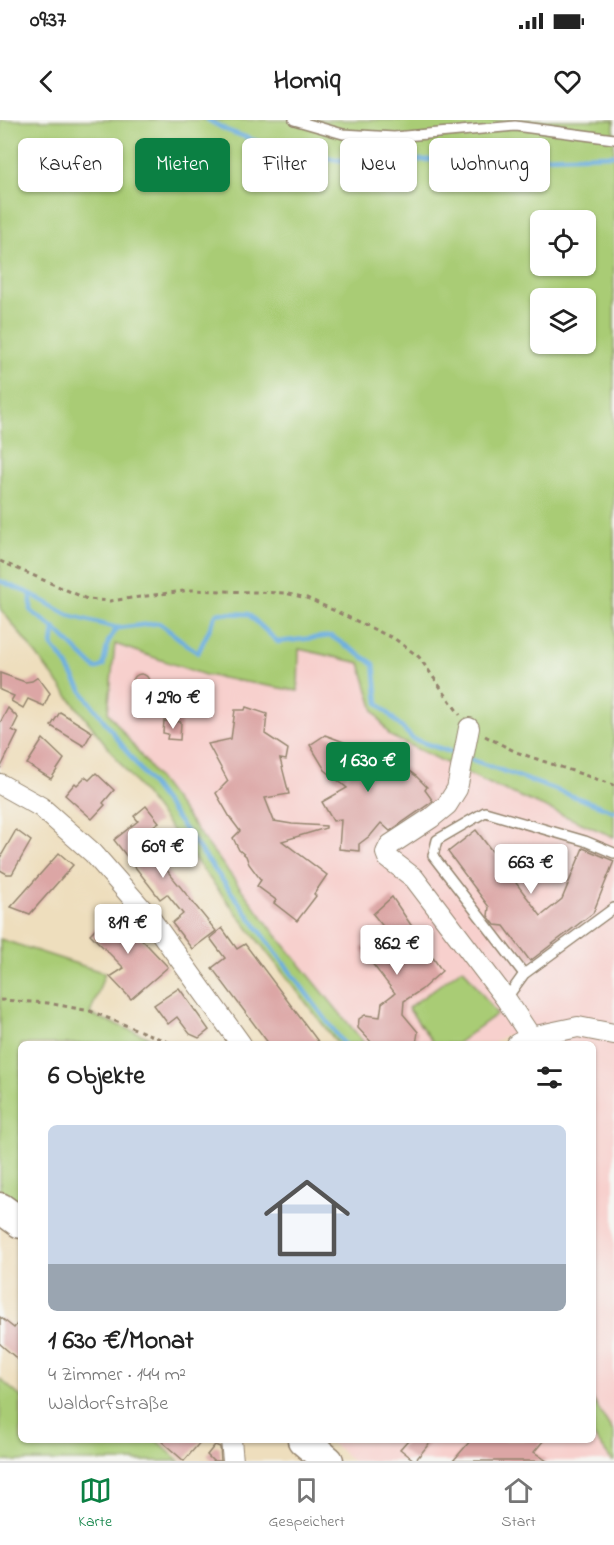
<!DOCTYPE html>
<html lang="de">
<meta charset="utf-8">
<style>
body{margin:0;font-family:"Indie Flower",sans-serif;background:#f2f2f2;color:#222;height:100vh;display:flex;flex-direction:column;font-size:22px;white-space:nowrap}
*{box-sizing:border-box;margin:0}
p{font-size:20px;color:#767676}
.icon{flex:none;width:33px;height:33px;fill:none;stroke:currentColor;stroke-width:2;stroke-linecap:round;stroke-linejoin:round}
.map{position:relative;flex:1;overflow:hidden}
.side{position:absolute;left:18px;top:921px;width:578px;height:402px;display:flex;flex-direction:column;background:#fff;border-radius:9px;box-shadow:0 2px 4px #0004}
.side>*{flex:none}
.guide{position:absolute;left:18px;top:18px;width:579px;height:54px;display:flex;gap:12px}
.fabs{position:absolute;left:530px;top:90px;display:grid;gap:12px}
.fabs a{display:grid;place-items:center;width:66px;height:66px;border-radius:9px;background:#fff;box-shadow:0 2px 4px #0004;font-size:30px}
.price{position:absolute;translate:-50% -51px;padding:0 14px;border-radius:6px;background:#fff;color:#222;font-size:20px;line-height:39px;filter:drop-shadow(0 2px 3px #0008)}
.price::after{content:'';position:absolute;left:50%;top:36px;width:18px;height:14px;margin-left:-9px;background:inherit;clip-path:polygon(0 0,100% 0,50% 100%)}
.price.active{background:#0b8043;color:#fff}
ul{padding:0;list-style:none}
li{display:grid;align-content:center;gap:12px;height:318px;padding:0 30px}
li span{display:grid;place-items:center;height:186px;border-radius:9px;color:#555}
li>.icon{margin-inline-start:auto}
span .icon{width:108px;height:108px;fill:#fffc;stroke-width:1}
li b{font-size:26px}
h2{display:flex;justify-content:space-between;align-items:center;height:72px;padding:0 30px;font-size:26px}
.pill{padding:0 21px;border-radius:9px;background:#fff;box-shadow:0 2px 4px #0004;font-size:21px;line-height:54px}
.pill.active{background:#0b8043;color:#fff}
.status{display:flex;justify-content:space-between;align-items:center;height:42px;padding:0 30px;background:#fff;direction:ltr}
.status svg{height:16px;fill:currentColor}
header{display:flex;justify-content:space-between;align-items:center;height:78px;padding:0 30px;background:#fff;font-size:27px;font-weight:700}
.menu{display:flex;justify-content:space-around;align-items:center;height:84px;border-top:2px solid #e0e0e0;background:#fff;font-size:16px;color:#767676}
.menu a{display:grid;justify-items:center;gap:3px}
.menu .active{color:#0b8043}
.map>svg:first-child{display:block}
.built{fill:#f7d0cd}
.green{fill:#a9cc75;stroke:#727b4a;stroke-width:1.5;fill-rule:evenodd}
.lines{fill:none;stroke-linecap:round;stroke-linejoin:round}
.stream{stroke:#6baee0;stroke-width:4.5}
.building{fill:#dca6a5}
.service-casing{stroke:#94846e;stroke-width:12}
.minor-casing{stroke:#94846e;stroke-width:22}
.primary-casing{stroke:#94846e;stroke-width:33}
.path{stroke:#94846e;stroke-width:3;stroke-dasharray:4.5 4.5;stroke-linecap:butt}
.service{stroke:#fff;stroke-width:9}
.minor{stroke:#fff;stroke-width:20}
.primary{stroke:#fff;stroke-width:30}
</style>
<div class="status"><b>09:37</b><svg viewBox="0 0 49 12"><path d="M0 12V9h3v3zM5 12V6h3v6zM10 12V3h3v9zM15 12V0h3v12zM26 1h20v11H26zM47 4h2v5h-2z"/></svg></div>
<header><svg class="icon" aria-label="back" viewBox="0 0 24 24"><path d="M15 5l-7 7 7 7"/></svg>Homiq<svg class="icon" aria-label="heart" viewBox="0 0 24 24"><path d="M12 20l-8-8c-3-5 5-10 8-4 3-6 11-1 8 4z"/></svg></header>
<div class="map">
<svg width="614" height="1341" viewBox="0 0 614 1341">
<rect width="100%" height="100%" fill="#f6f6f2"/>
<filter id="ink" filterUnits="userSpaceOnUse"><feTurbulence type="fractalNoise" baseFrequency=".0167" numOctaves="2"/><feDisplacementMap in="SourceGraphic" scale="12" xChannelSelector="R" yChannelSelector="G"/><feConvolveMatrix kernelMatrix="1 2 1 2 8 2 1 2 1" color-interpolation-filters="sRGB"/></filter>
<filter id="wash" filterUnits="userSpaceOnUse"><feTurbulence type="fractalNoise" baseFrequency=".008" numOctaves="4" result="noise"/><feDisplacementMap in="SourceGraphic" scale="24" xChannelSelector="R" yChannelSelector="G"/><feGaussianBlur stdDeviation="1.35" result="paint"/><feColorMatrix in="noise" values="0 0 0 0 0 0 0 0 0 0 0 0 0 0 0 0 0 1.4 0 .05"/><feComposite in="paint" operator="in"/></filter>
<g filter="url(#wash)">
<rect width="100%" height="100%" fill="#eedebd"/>
<g class="built">
<polygon points="115,523 205,555 298,570 298,529 361,543 374,591 488,663 614,717 614,1313 593,1280 592,924 509,924 507,914 492,924 365,924 273,811 108,592"/>
<polygon points="593,1315 612,1341 353,1341 328,1320 592,1320"/>
</g>
<g class="green">
<path d="M 0,0 L 614,0 L 614,717 L 488,663 L 390,616 L 374,591 L 360,543 L 299,529 L 298,571 L 205,555 L 115,524 L 108,592 L 273,811 L 365,924 L 338,924 L 0,488 ZM 540,100 L 585,100 L 585,146 L 540,146 ZM 540,178 L 585,178 L 585,224 L 540,224 Z"/>
<polygon points="0,819 105,853 90,894 166,924 21,924 21,1089 0,1074"/>
<polygon points="463,848 497,894 456,924 434,924 408,888"/>
<polygon points="0,1259 21,1277 21,1320 156,1320 179,1341 0,1341"/>
<polygon points="593,1280 614,1313 614,1341 612,1341 593,1315"/>
</g>
<g class="lines">
<g class="stream">
<polyline points="208,0 226,10 278,29 350,42 614,35"/>
<polyline points="0,461 31,474 68,495 117,508 159,503 198,533 217,493 248,494 278,522 331,516 374,544 378,583 413,619 459,635"/>
<polyline points="31,474 31,491 54,508 96,549 103,546 108,522 117,508"/>
<polyline points="54,508 52,526 63,539 82,571 344,924"/>
<polyline points="467,638 614,691"/>
</g>
</g>
<g id="blocks">
<g class="building">
<polygon points="0,553 25,562 32,561 38,557 50,573 44,586 28,579 23,588 11,581 14,576 0,570"/>
<circle cx="141" cy="562" r="8"/>
<polygon points="246,587 267,594 265,614 288,629 286,640 280,639 289,674 265,678 274,701 292,704 326,706 326,708 282,721 327,755 314,774 316,776 297,801 274,783 276,780 257,766 261,760 249,744 246,736 239,730 233,718 240,711 231,699 216,673 228,661 208,624 231,619 235,590 245,590"/>
<polygon points="8,588 18,598 12,610 18,613 0,649 0,603"/>
<polygon points="60,592 92,612 84,626 51,606"/>
<polygon points="164,601 181,602 180,620 167,619 168,614 163,613"/>
<polygon points="325,615 352,625 346,658 370,632 382,648 390,641 405,648 416,656 427,667 425,670 433,681 390,711 381,703 371,715 359,724 359,731 339,729 341,700 333,701 322,682 347,668 325,650 310,625"/>
<polygon points="43,619 64,639 51,659 27,644"/>
<polygon points="96,653 114,670 103,683 105,685 92,699 65,675 75,663 77,665 85,657 89,660"/>
<polygon points="146,686 159,702 146,711 155,722 148,727 216,811 192,829 172,803 183,794 167,774 160,779 114,720 138,701 134,696"/>
<polygon points="16,710 31,721 12,754 7,754 0,750 0,738"/>
<polygon points="476,710 541,796 562,779 583,728 614,741 593,793 530,841 504,806 495,805 488,796 489,787 448,732"/>
<polygon points="59,733 73,745 30,794 11,787"/>
<polygon points="392,777 442,851 421,870 404,881 403,894 418,912 416,924 373,924 358,908 359,899 365,895 380,897 382,883 395,873 361,829 386,810 373,794"/>
<polygon points="114,790 168,847 131,879 110,857 124,848 90,814"/>
<polygon points="222,808 237,829 245,824 320,924 269,924 212,848 225,838 210,818"/>
<polygon points="179,868 209,910 199,918 190,914 177,897 168,904 154,885"/>
<polygon points="0,1197 14,1208 21,1199 21,1242 0,1224"/>
<polygon points="160,1320 202,1320 184,1341"/>
<polygon points="408,1320 432,1320 415,1341 400,1329"/>
<polygon points="471,1320 544,1320 534,1332 547,1341 453,1341"/>
<polygon points="215,1325 220,1327 221,1341 213,1341 207,1335"/>
</g>
</g>
</g>
<g filter="url(#ink)">
<use href="#blocks" fill-opacity="0" stroke="#94846e" stroke-width="1.5"/>
<g class="lines">
<g class="service-casing">
<g id="service">
<polyline points="294,0 343,14 394,17 515,6 614,19"/>
<polyline points="524,854 433,736 437,720 485,692 585,721 614,733"/>
<polyline points="506,879 524,854 614,788"/>
</g>
</g>
<g class="minor-casing">
<g id="minor">
<polyline points="469,608 457,669 447,685 431,698 390,725 386,733 388,738 414,758 506,879 531,917"/>
<polyline points="0,664 41,687 93,733 150,798 241,924"/>
<polyline points="517,924 531,917 578,907 614,914"/>
<polyline points="231,1320 233,1341"/>
</g>
</g>
<g class="primary-casing">
<g id="primary">
<polyline points="0,1088 21,1103"/>
<polyline points="303,1320 328,1341"/>
</g>
</g>
<g class="path">
<polyline points="0,441 87,479 110,481 191,470 284,473 307,478 395,519 419,537 460,595"/>
<polyline points="485,616 516,632 614,665"/>
<polyline points="0,880 48,883 90,891 173,924"/>
</g>
<use href="#service" class="service"/>
<use href="#minor" class="minor"/>
<use href="#primary" class="primary"/>
</g>
</g>
</svg>
<div class="fabs">
<a><svg class="icon" aria-label="locate" viewBox="0 0 24 24"><circle cx="12" cy="12" r="6"/><path d="M12 2v4M12 18v4M2 12h4M18 12h4"/></svg></a>
<a><svg class="icon" aria-label="layers" viewBox="0 0 24 24"><path d="M12 4l9 5-9 5-9-5zM3 14l9 5 9-5"/></svg></a>
</div>
<b class="price" style="left:173px;top:610px">1 290 €</b>
<b class="price active" style="left:368px;top:673px">1 630 €</b>
<b class="price" style="left:163px;top:759px">609 €</b>
<b class="price" style="left:531px;top:775px">663 €</b>
<b class="price" style="left:128px;top:835px">819 €</b>
<b class="price" style="left:397px;top:856px">862 €</b>
<div class="guide">
<a class="pill">Kaufen</a>
<a class="pill active">Mieten</a>
<a class="pill">Filter</a>
<a class="pill">Neu</a>
<a class="pill">Wohnung</a>
</div>
<section class="side">
<h2>6 Objekte<svg class="icon" aria-label="filters" viewBox="0 0 24 24"><path d="M4 7h16M4 17h16"/><circle cx="9" cy="7" r="2"/><circle cx="15" cy="17" r="2"/></svg></h2>
<ul>
<li><span style="background:linear-gradient(#c9d6e8 75%,#9aa5b1 0)"><svg class="icon" aria-label="home" viewBox="0 0 24 24"><path d="M3 11l9-7 9 7M6 9v11h12V9"/></svg></span><div><b>1 630 €/Monat</b><p>4 Zimmer · 144 m²</p><p>Waldorfstraße</p></div></li>
</ul>
</section>
</div>
<nav class="menu">
<a class="active"><svg class="icon" aria-label="map" viewBox="0 0 24 24"><path d="M3 6l6-2 6 2 6-2v14l-6 2-6-2-6 2zM9 4v14M15 6v14"/></svg>Karte</a>
<a><svg class="icon" aria-label="saved" viewBox="0 0 24 24"><path d="M7 4h10v16l-5-4-5 4z"/></svg>Gespeichert</a>
<a><svg class="icon" aria-label="home" viewBox="0 0 24 24"><path d="M3 11l9-7 9 7M6 9v11h12V9"/></svg>Start</a>
</nav>
